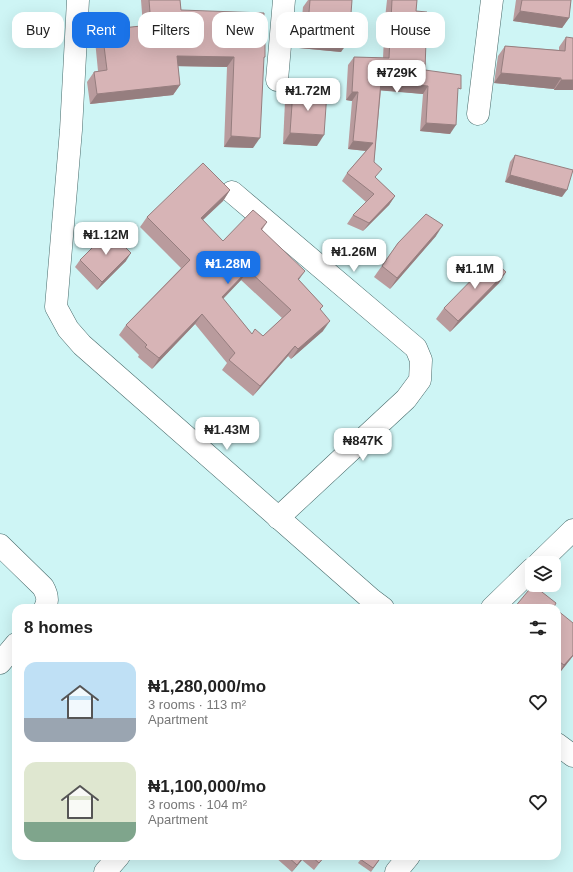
<!DOCTYPE html>
<meta charset="utf-8">
<style>
body{margin:0;font-family:Helvetica,sans-serif;background:#f6f6f6;color:#222;height:100vh;display:flex;flex-direction:column;font-size:15px;white-space:nowrap}
*{box-sizing:border-box;margin:0}
p{font-size:13px;color:#767676}
.icon{flex:none;width:22px;height:22px;fill:none;stroke:currentColor;stroke-width:2;stroke-linecap:round;stroke-linejoin:round}
.map{position:relative;flex:1;overflow:hidden}
.drawer{position:absolute;left:12px;top:604px;width:549px;height:256px;display:flex;flex-direction:column;background:#fff;border-radius:12px;box-shadow:0 4px 16px #0002}
.drawer>*{flex:none}
.banner{position:absolute;left:12px;top:12px;width:549px;height:36px;display:flex;gap:8px}
.buttons{position:absolute;left:525px;top:556px;display:grid;gap:8px}
.buttons a{display:grid;place-items:center;width:36px;height:36px;border-radius:8px;background:#fff;box-shadow:0 4px 16px #0002;font-size:20px}
.price{position:absolute;translate:-50% -34px;padding:0 9px;border-radius:8px;background:#fff;color:#222;font-size:13px;line-height:26px;filter:drop-shadow(0 1px 2px #0008)}
.price::after{content:'';position:absolute;left:50%;top:24px;width:12px;height:9px;margin-left:-6px;background:inherit;clip-path:polygon(0 0,100% 0,50% 100%)}
.price.selected{background:#1a73e8;color:#fff}
ul{padding:0;list-style:none}
li{display:flex;align-items:center;gap:12px;height:100px;padding:0 12px}
li span{display:grid;place-items:center;flex:none;width:112px;height:80px;border-radius:12px;color:#555}
li>.icon{margin-inline-start:auto}
span .icon{width:48px;height:48px;fill:#fffc;stroke-width:1}
li b{font-size:17px}
h2{display:flex;justify-content:space-between;align-items:center;height:48px;padding:0 12px;font-size:17px}
.pill{padding:0 14px;border-radius:12px;background:#fff;box-shadow:0 4px 16px #0002;font-size:14px;line-height:36px}
.pill.selected{background:#1a73e8;color:#fff}
.map>svg:first-child{display:block}
.lines{fill:none;stroke-linecap:round;stroke-linejoin:round}
.minor-casing{stroke:#486b6b;stroke-width:23}
.minor{stroke:#fff;stroke-width:22}
.wall{fill:#b99b9d;fill-rule:evenodd}
.shaded-wall{fill:#967e7f}
.building{fill:#d7b4b6;stroke:#967e7f;fill-rule:evenodd}
</style>
<div class="map">
<svg width="573" height="872" viewBox="0 0 573 872">
<rect width="100%" height="100%" fill="#cef5f5"/>
<g class="lines">
<g class="minor-casing">
<g id="minor">
<polyline points="78,0 71,130 56,307 68,329 82,345 371,599 383,608"/>
<polyline points="277,80 284,0"/>
<polyline points="478,114 492,0"/>
<polyline points="232,192 416,348 421,360 420,380 406,399 278,518"/>
<path d="M 0,545 L 43,587 C 47,594 49,600 45,608"/>
<polyline points="539,563 573,530"/>
<polyline points="492,608 532,569"/>
<polyline points="0,663 16,644"/>
<polyline points="557,744 573,756"/>
<polyline points="105,872 119,856"/>
<polyline points="396,872 409,856"/>
</g>
</g>
<use href="#minor" class="minor"/>
</g>
<g class="wall">
<polygon points="141,0 180,0 181,10 263,39 265,57 263,59 253,148 224,147 227,67 178,66 180,85 173,95 90,104 87,82 94,72 98,71 95,40 102,30 143,26"/>
<polygon points="308,0 352,0 341,52 299,48 303,7"/>
<polygon points="387,0 417,0 416,11 425,70 458,93 450,134 420,131 423,94 381,90 374,162 376,178 395,196 389,205 363,231 347,224 353,215 366,202 342,181 347,173 366,151 348,149 352,101 346,100 348,65 354,57 383,58 385,18"/>
<polygon points="516,0 571,0 569,18 562,28 513,21"/>
<polygon points="566,37 573,90 554,90 554,89 494,83 498,56 505,46 559,50 559,47"/>
<polygon points="293,90 317,146 283,144 285,101"/>
<polygon points="515,155 562,197 505,182 510,162"/>
<path d="M 230,190 L 223,201 L 203,220 L 223,241 L 267,222 L 262,230 L 299,280 L 323,306 L 320,310 L 323,331 L 291,359 L 288,356 L 253,396 L 222,370 L 227,363 L 195,324 L 152,369 L 138,357 L 139,355 L 119,335 L 126,325 L 181,268 L 140,227 L 147,217 ZM 241,280 L 282,318 L 263,336 L 252,334 L 223,299 Z"/>
<polygon points="436,236 390,289 374,277 398,243"/>
<polygon points="80,260 126,261 97,290 75,267"/>
<polygon points="506,272 499,283 450,332 436,319 444,308"/>
<polygon points="557,610 573,656 557,676"/>
<polygon points="225,856 232,856 229,859"/>
<polygon points="276,856 325,856 314,870 302,860 292,872 275,857"/>
<polygon points="363,856 382,856 371,872 358,863"/>
</g>
<g class="shaded-wall">
<polygon points="520,11 569,18 562,28 513,21"/>
<polygon points="307,37 349,41 341,52 299,48"/>
<polygon points="177,56 234,57 227,67 169,66"/>
<polygon points="501,73 561,78 554,89 494,83"/>
<polygon points="561,80 573,80 573,90 554,90"/>
<polygon points="381,81 428,86 423,94 375,90"/>
<polygon points="180,85 173,95 90,104 97,94"/>
<polygon points="352,92 358,92 352,101 346,100"/>
<polygon points="426,123 456,125 450,134 420,131"/>
<polygon points="290,133 324,135 317,146 283,144"/>
<polygon points="231,136 260,138 253,148 224,147"/>
<polygon points="353,141 373,143 367,151 348,149"/>
<polygon points="510,175 567,190 562,197 505,182"/>
<polygon points="230,190 223,201 194,228 201,218"/>
<polygon points="395,196 389,205 363,231 369,223"/>
<polygon points="443,225 436,236 390,289 397,278"/>
<polygon points="131,253 126,261 97,290 102,282"/>
<polygon points="248,270 241,280 215,307 222,297"/>
<polygon points="305,271 298,281 298,279"/>
<polygon points="506,272 499,283 450,332 458,321"/>
<polygon points="202,314 195,324 152,369 159,358"/>
<polygon points="330,321 323,331 291,359 298,349"/>
<polygon points="295,346 288,356 253,396 260,386"/>
<polygon points="573,655 573,656 557,676 564,665"/>
<polygon points="304,856 302,860 292,872 297,865"/>
</g>
<g class="building">
<polygon points="149,0 180,0 181,10 264,13 263,39 265,39 265,57 264,57 260,138 231,136 234,57 177,56 180,85 97,94 94,72 107,70 102,30 151,25"/>
<polygon points="310,0 352,0 349,41 307,37"/>
<polygon points="392,0 417,0 416,11 427,12 425,70 461,75 461,89 458,88 456,125 426,123 428,86 381,81 374,162 382,169 375,177 395,196 369,223 353,215 374,194 347,173 373,143 353,141 358,92 352,92 354,57 389,58"/>
<polygon points="522,0 571,0 569,18 520,11"/>
<polygon points="566,37 573,38 573,80 561,80 561,78 501,73 505,46 565,51"/>
<polygon points="293,90 327,92 324,135 290,133"/>
<polygon points="515,155 573,170 567,190 510,175"/>
<path d="M 203,163 L 230,190 L 201,218 L 223,241 L 253,210 L 267,222 L 261,229 L 305,271 L 298,279 L 323,306 L 320,309 L 330,321 L 298,349 L 295,346 L 260,386 L 229,360 L 235,353 L 202,314 L 159,358 L 145,347 L 147,345 L 126,325 L 190,260 L 147,217 ZM 248,270 L 291,310 L 263,336 L 255,329 L 252,334 L 222,297 Z"/>
<polygon points="426,214 443,225 397,278 382,266 398,243"/>
<polygon points="109,231 131,253 102,282 80,260"/>
<polygon points="492,259 506,272 458,321 444,308"/>
<polygon points="533,585 556,603 554,607 555,608 514,608"/>
<polygon points="557,610 573,623 573,655 564,665 557,660"/>
<polygon points="287,856 304,856 297,865"/>
<polygon points="311,856 325,856 319,863"/>
<polygon points="363,856 382,856 373,868 360,859"/>
</g>
</svg>
<div class="buttons">
<a><svg class="icon" aria-label="layers" viewBox="0 0 24 24"><path d="M12 4l9 5-9 5-9-5zM3 14l9 5 9-5"/></svg></a>
</div>
<b class="price" style="left:397px;top:94px">₦729K</b>
<b class="price" style="left:308px;top:112px">₦1.72M</b>
<b class="price" style="left:106px;top:256px">₦1.12M</b>
<b class="price" style="left:354px;top:273px">₦1.26M</b>
<b class="price selected" style="left:228px;top:285px">₦1.28M</b>
<b class="price" style="left:475px;top:290px">₦1.1M</b>
<b class="price" style="left:227px;top:451px">₦1.43M</b>
<b class="price" style="left:363px;top:462px">₦847K</b>
<div class="banner">
<a class="pill">Buy</a>
<a class="pill selected">Rent</a>
<a class="pill">Filters</a>
<a class="pill">New</a>
<a class="pill">Apartment</a>
<a class="pill">House</a>
</div>
<section class="drawer">
<h2>8 homes<svg class="icon" aria-label="filters" viewBox="0 0 24 24"><path d="M4 7h16M4 17h16"/><circle cx="9" cy="7" r="2"/><circle cx="15" cy="17" r="2"/></svg></h2>
<ul>
<li><span style="background:linear-gradient(#bfe0f5 70%,#9aa5b1 0)"><svg class="icon" aria-label="home" viewBox="0 0 24 24"><path d="M3 11l9-7 9 7M6 9v11h12V9"/></svg></span><div><b>₦1,280,000/mo</b><p>3 rooms · 113 m²</p><p>Apartment</p></div><svg class="icon" aria-label="heart" viewBox="0 0 24 24"><path d="M12 20l-8-8c-3-5 5-10 8-4 3-6 11-1 8 4z"/></svg></li>
<li><span style="background:linear-gradient(#dfe7d0 75%,#7fa58c 0)"><svg class="icon" aria-label="home" viewBox="0 0 24 24"><path d="M3 11l9-7 9 7M6 9v11h12V9"/></svg></span><div><b>₦1,100,000/mo</b><p>3 rooms · 104 m²</p><p>Apartment</p></div><svg class="icon" aria-label="heart" viewBox="0 0 24 24"><path d="M12 20l-8-8c-3-5 5-10 8-4 3-6 11-1 8 4z"/></svg></li>
</ul>
</section>
</div>
